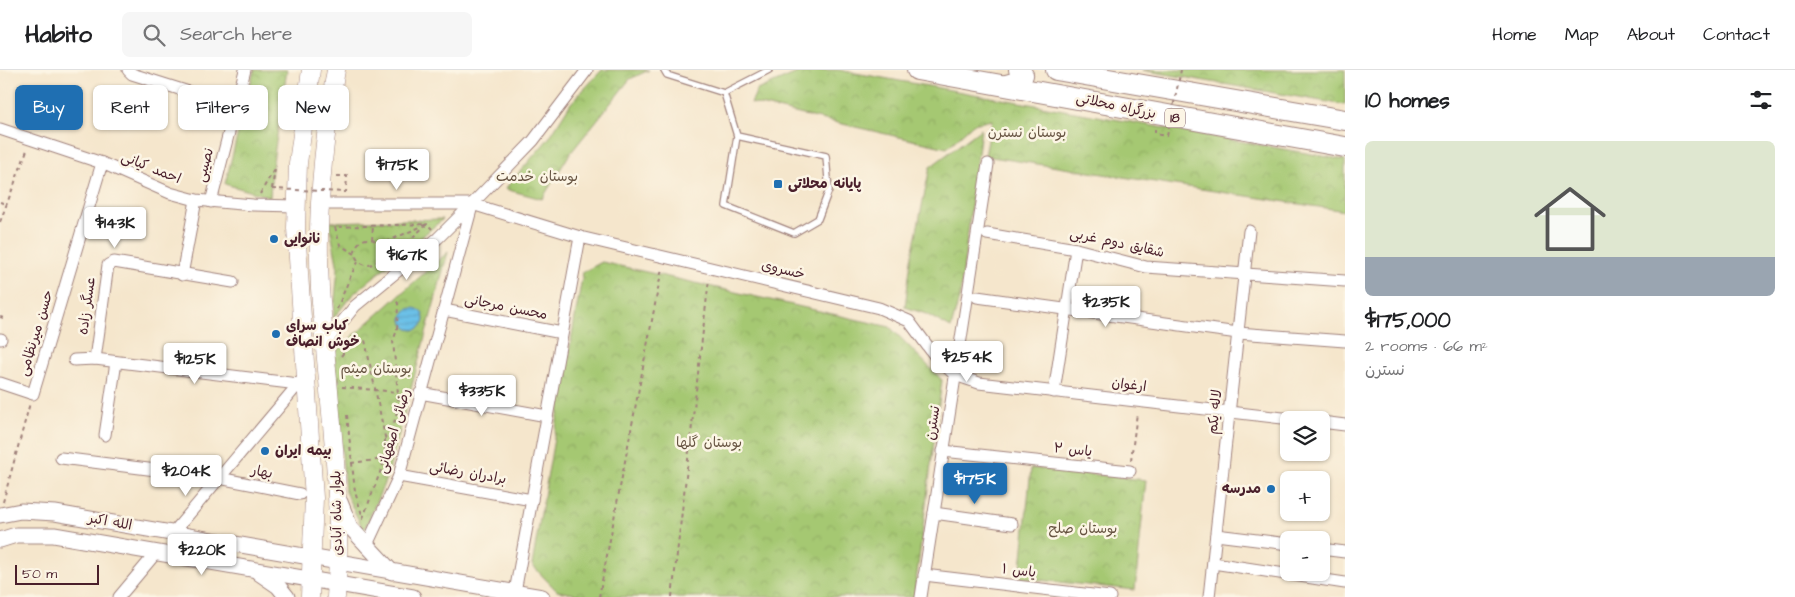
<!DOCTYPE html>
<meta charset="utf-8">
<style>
body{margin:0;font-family:"Architects Daughter","Playpen Sans Arabic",sans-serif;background:#f6f6f6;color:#202124;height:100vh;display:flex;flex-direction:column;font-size:19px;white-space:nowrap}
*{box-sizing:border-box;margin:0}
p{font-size:16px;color:#757577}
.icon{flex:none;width:28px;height:28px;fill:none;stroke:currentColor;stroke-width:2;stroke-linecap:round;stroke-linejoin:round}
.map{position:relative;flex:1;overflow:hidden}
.drawer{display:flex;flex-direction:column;background:#fff;width:450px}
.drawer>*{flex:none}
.top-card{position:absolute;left:15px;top:15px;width:475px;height:45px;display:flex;gap:10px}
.controls{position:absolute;left:1280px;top:341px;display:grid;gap:10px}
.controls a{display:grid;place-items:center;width:50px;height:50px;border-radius:8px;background:#fff;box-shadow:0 1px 4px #0004;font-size:25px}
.scale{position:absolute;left:15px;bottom:12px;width:84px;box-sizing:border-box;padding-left:5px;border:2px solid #4a1f2b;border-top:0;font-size:14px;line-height:18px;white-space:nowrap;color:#4a1f2b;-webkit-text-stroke:4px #fcf5e5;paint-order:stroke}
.price{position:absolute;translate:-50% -42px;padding:0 11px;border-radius:5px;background:#fff;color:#222;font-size:16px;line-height:32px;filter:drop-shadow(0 1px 2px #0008)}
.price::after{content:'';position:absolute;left:50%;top:30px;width:15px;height:11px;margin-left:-8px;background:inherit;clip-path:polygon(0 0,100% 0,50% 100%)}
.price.selected{background:#1f6fb2;color:#fff}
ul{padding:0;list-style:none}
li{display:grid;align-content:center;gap:10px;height:265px;padding:0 20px}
li span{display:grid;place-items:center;height:155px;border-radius:8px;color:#555}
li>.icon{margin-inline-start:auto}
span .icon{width:90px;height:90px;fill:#fffc;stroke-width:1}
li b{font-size:21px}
h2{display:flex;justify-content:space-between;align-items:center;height:60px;padding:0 20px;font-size:21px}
.tag{padding:0 18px;border-radius:8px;background:#fff;box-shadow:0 1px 4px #0004;font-size:18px;line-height:45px}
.tag.selected{background:#1f6fb2;color:#fff}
header{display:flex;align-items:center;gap:30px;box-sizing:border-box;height:70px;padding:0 25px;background:#fff;border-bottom:1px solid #e0e0e0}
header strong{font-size:24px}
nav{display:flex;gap:28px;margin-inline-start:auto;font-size:18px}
.search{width:350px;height:45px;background:#f6f6f6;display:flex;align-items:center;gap:12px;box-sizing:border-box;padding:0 18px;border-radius:8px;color:#757577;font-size:19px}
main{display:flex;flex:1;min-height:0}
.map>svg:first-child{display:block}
.park{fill:url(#park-crowns);stroke:#78744e}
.water{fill:url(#water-rules);stroke:#5b708a}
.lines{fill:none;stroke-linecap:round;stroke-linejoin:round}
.lane-casing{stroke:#a0827c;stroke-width:8}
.street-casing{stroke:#a0827c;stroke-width:13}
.secondary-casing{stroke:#a0827c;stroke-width:17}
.primary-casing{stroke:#a0827c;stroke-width:19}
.highway-casing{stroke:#a0827c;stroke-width:22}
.path{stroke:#a0827c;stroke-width:2;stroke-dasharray:4 4;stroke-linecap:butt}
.lane{stroke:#fff;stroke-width:5.5}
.street{stroke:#fff;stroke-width:11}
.secondary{stroke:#fff;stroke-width:15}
.primary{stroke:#fff;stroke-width:18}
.highway{stroke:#fff;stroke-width:20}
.path-bridge{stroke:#a0827c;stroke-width:2;stroke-dasharray:4 4;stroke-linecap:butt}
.poi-dot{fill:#1f6fb2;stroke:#fcf5e5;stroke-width:2}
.labels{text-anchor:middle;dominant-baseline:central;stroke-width:5;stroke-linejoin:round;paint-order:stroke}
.shield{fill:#fcf5e5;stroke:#7f5f63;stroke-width:1}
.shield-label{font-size:12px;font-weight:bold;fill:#4a1f2b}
.street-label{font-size:14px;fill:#4a1f2b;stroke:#fcf5e5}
.park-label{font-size:14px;fill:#655240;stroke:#fcf5e5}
.poi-label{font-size:14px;font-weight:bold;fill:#4a1f2b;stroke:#fcf5e5;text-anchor:start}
</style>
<header>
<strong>Habito</strong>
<div class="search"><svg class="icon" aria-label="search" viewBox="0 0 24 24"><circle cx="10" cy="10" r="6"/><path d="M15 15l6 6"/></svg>Search here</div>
<nav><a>Home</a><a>Map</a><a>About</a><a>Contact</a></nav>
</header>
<main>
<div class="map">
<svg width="1345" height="527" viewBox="0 0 1345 527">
<defs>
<pattern id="park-crowns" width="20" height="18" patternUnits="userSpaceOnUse" patternTransform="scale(1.25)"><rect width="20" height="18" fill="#a5c872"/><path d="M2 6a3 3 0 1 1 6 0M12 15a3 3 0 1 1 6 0" fill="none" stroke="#90ab63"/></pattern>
<pattern id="water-rules" width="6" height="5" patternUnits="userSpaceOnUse" patternTransform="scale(1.25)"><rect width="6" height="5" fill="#6cc1e8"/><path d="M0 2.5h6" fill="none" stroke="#5fa5c7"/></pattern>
</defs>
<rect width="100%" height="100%" fill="#fcf5e5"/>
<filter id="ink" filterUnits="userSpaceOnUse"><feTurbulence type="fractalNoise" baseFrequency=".02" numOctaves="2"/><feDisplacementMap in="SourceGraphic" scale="10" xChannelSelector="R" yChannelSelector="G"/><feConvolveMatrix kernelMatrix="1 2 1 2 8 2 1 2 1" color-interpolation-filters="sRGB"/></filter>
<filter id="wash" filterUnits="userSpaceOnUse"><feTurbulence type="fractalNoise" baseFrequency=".0096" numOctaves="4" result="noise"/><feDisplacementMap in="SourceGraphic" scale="20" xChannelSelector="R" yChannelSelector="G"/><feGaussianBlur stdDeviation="1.12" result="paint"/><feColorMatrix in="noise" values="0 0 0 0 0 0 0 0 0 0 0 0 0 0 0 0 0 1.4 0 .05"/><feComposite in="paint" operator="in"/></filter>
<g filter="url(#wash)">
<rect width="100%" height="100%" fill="#f5e6cc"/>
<g class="park">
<polygon points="254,0 287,0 272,98 270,127 225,114"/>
<polygon points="602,0 649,0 630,9 569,85 542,129 505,119 549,68 571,33"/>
<polygon points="804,0 838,0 1345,90 1345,141 985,86 992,50 973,54 947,78 751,33 757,20"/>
<polygon points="1142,0 1345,0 1345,35"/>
<polygon points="981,59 960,225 951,258 926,244 905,237 911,190 930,97"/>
<polygon points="443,149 352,225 333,249 338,199 329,152"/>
<polygon points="448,182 388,404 364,461 345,422 334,283"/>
<polygon points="602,192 890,257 942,310 914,527 591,527 557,521 532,495 583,202"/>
<polygon points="1031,398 1146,410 1135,520 1020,508"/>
</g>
<circle class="water" cx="413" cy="249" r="11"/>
</g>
<g filter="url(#ink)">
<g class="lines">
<g class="lane-casing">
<g id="lane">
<polyline points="664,0 667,5 724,23 769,0"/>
<polyline points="724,23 737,66 726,136 794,163 818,149 829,120 826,86 737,66"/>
</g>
</g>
<g class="street-casing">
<g id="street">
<polyline points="128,0 132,4 236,37"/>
<polyline points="0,59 102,93 170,123 196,130 253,135 296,136"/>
<polyline points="211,132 245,0"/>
<polyline points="321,134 472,134 580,167 879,238 909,251 935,286 955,305 979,313 1300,350"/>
<polyline points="987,164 1076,179 1146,197 1345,211"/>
<polyline points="182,205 196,130"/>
<polyline points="977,227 1238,263 1345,271"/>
<polyline points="444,240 562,263"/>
<polyline points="0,269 1,269"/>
<polyline points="325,273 355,236 438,168 472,134 533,71 587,0"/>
<polyline points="95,289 108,195 114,192 233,212"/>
<polyline points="74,290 95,289 298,314"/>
<polyline points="0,313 33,324 102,93"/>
<polyline points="1054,322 1076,179"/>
<polyline points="420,323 547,346"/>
<polyline points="1321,352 1345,355"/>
<polyline points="105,365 116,292"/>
<polyline points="943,381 1130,401"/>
<polyline points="61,388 219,408 300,424"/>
<polyline points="399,406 532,430"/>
<polyline points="934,443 1012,454"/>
<polyline points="173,463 301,311"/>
<polyline points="1216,465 1289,474"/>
<polyline points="366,477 399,406 472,136"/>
<polyline points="1321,479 1345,482"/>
<polyline points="1213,493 1345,513"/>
<polyline points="924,505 1110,527"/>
<polyline points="515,522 580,167"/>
<polyline points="119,527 156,483"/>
<polyline points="921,527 988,94"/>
<polyline points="1209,527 1249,161"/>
</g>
</g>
<g class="secondary-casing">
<g id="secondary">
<polyline points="340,432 350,457 392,502"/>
<polyline points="0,445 21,441 55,443 542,527"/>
<polyline points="0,470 16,465 54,465 413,527"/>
<polyline points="259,503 278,516 287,527"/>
</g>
</g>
<g class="primary-casing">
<g id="primary">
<path d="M 336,0 C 323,71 316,146 320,218 C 327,321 344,424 336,527"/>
<polyline points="310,527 314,428 296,158 298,93 311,0"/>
</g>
</g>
<g class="highway-casing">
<g id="highway">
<polyline points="917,0 1345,77"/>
<polyline points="1056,0 1345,50"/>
<polyline points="1006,15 1020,11 1023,5 1019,0"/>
</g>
</g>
<g class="path">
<polyline points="1155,59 1155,64 1167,66"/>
<polyline points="337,106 347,106 346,122"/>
<polyline points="272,119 275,99"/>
<polyline points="260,124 276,96"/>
<polyline points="0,132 6,134"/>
<polyline points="0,152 27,80"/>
<circle cx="368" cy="182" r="13"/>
<polyline points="372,170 373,156"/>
<polyline points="379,175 427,154 432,159"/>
<polyline points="355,184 340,175 335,157 427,154 391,187 385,172"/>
<path d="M 337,239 C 343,225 351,202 359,191"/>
<polyline points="0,247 4,248"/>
<polyline points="341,286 354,270 365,270 385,367 390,369 399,334 393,271 397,260 398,233 394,230"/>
<polyline points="342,317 398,322"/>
<polyline points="347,345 355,422 363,448 385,389 385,367"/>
<polyline points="1131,390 1137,343"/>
<polyline points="351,393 385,389"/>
<polyline points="3,432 30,333"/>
<polyline points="599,527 662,198"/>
<polyline points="672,527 709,209"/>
</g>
<use href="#lane" class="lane"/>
<use href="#street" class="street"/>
<use href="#secondary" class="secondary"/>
<use href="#primary" class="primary"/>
<use href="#highway" class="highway"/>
<g class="path-bridge">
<polyline points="1167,66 1181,0"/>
<polyline points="272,119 346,122"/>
</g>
</g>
</g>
<g class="poi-dot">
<rect x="773" y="109" width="10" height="10" rx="2.5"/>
<circle cx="274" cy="169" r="5"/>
<circle cx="276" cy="264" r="5"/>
<circle cx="265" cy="381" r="5"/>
<circle cx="1271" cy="419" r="5"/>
</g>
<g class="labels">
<rect class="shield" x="1165" y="38.5" width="20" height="19" rx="4"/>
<g class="shield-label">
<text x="1175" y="48">18</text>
</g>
<g class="street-label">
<text transform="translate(1116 36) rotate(12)">بزرگراه محلاتی</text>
<text transform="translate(205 95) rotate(-75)">نصیبی</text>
<text transform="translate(151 98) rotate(22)">احمد کیانی</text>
<text transform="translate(1117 173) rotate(12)">شقایق دوم غربی</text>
<text transform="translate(783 200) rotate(13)">خسروی</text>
<text transform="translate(87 236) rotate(-82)">عسگر زاده</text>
<text transform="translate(506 237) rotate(11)">محسن مرجانی</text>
<text transform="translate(36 263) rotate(-73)">حسن میرنظامی</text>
<text transform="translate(1129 315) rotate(7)">ارغوان</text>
<text transform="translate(1215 342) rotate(-84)">لاله یکم</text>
<text transform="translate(933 353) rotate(-81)">نسترن</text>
<text transform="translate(394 361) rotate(-74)">رضائی اصفهانی</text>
<text transform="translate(1073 380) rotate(6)">یاس ۲</text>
<text transform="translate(262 402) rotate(11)">بهار</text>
<text transform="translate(468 403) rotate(10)">برادران رضائی</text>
<text transform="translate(337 443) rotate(-91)">بلوار شاه آبادی</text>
<text transform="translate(110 452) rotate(10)">الله اکبر</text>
<text transform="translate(1019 501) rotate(7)">یاس ۱</text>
</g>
<g class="park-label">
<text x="1027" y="63">بوستان نسترن</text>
<text x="537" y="107">بوستان خدمت</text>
<text x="376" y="299">بوستان میثم</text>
<text x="709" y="373">بوستان گلها</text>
<text x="1083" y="459">بوستان صلح</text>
</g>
<g class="poi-label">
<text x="788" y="114">پایانه محلاتی</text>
<text x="284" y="169">نانوایی</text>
<text x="286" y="256">کباب سرای<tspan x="286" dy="16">خوش انصاف</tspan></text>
<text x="275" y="381">بیمه ایران</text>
<text x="1261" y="419" text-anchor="end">مدرسه</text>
</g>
</g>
</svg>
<div class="controls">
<a><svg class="icon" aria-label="layers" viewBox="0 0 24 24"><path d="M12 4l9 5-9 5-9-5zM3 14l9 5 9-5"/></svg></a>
<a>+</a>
<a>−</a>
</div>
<div class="scale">50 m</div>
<b class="price" style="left:397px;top:121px">$175K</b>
<b class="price" style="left:115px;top:179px">$143K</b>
<b class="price" style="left:407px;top:211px">$167K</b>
<b class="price" style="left:1106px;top:258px">$235K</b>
<b class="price" style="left:967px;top:313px">$254K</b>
<b class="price" style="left:195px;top:315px">$125K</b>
<b class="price" style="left:482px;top:347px">$335K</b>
<b class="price" style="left:186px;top:427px">$204K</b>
<b class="price selected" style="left:975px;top:435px">$175K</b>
<b class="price" style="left:202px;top:506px">$220K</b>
<div class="top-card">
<a class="tag selected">Buy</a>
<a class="tag">Rent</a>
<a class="tag">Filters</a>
<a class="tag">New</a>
</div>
</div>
<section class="drawer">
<h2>10 homes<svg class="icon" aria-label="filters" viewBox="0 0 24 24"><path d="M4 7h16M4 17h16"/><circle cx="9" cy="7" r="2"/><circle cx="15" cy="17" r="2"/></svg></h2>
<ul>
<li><span style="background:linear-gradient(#dfe7d0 75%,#9aa5b1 0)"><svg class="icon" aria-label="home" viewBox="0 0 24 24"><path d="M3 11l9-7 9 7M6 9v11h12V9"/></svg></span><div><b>$175,000</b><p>2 rooms · 66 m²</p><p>نسترن</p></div></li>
</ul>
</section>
</main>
